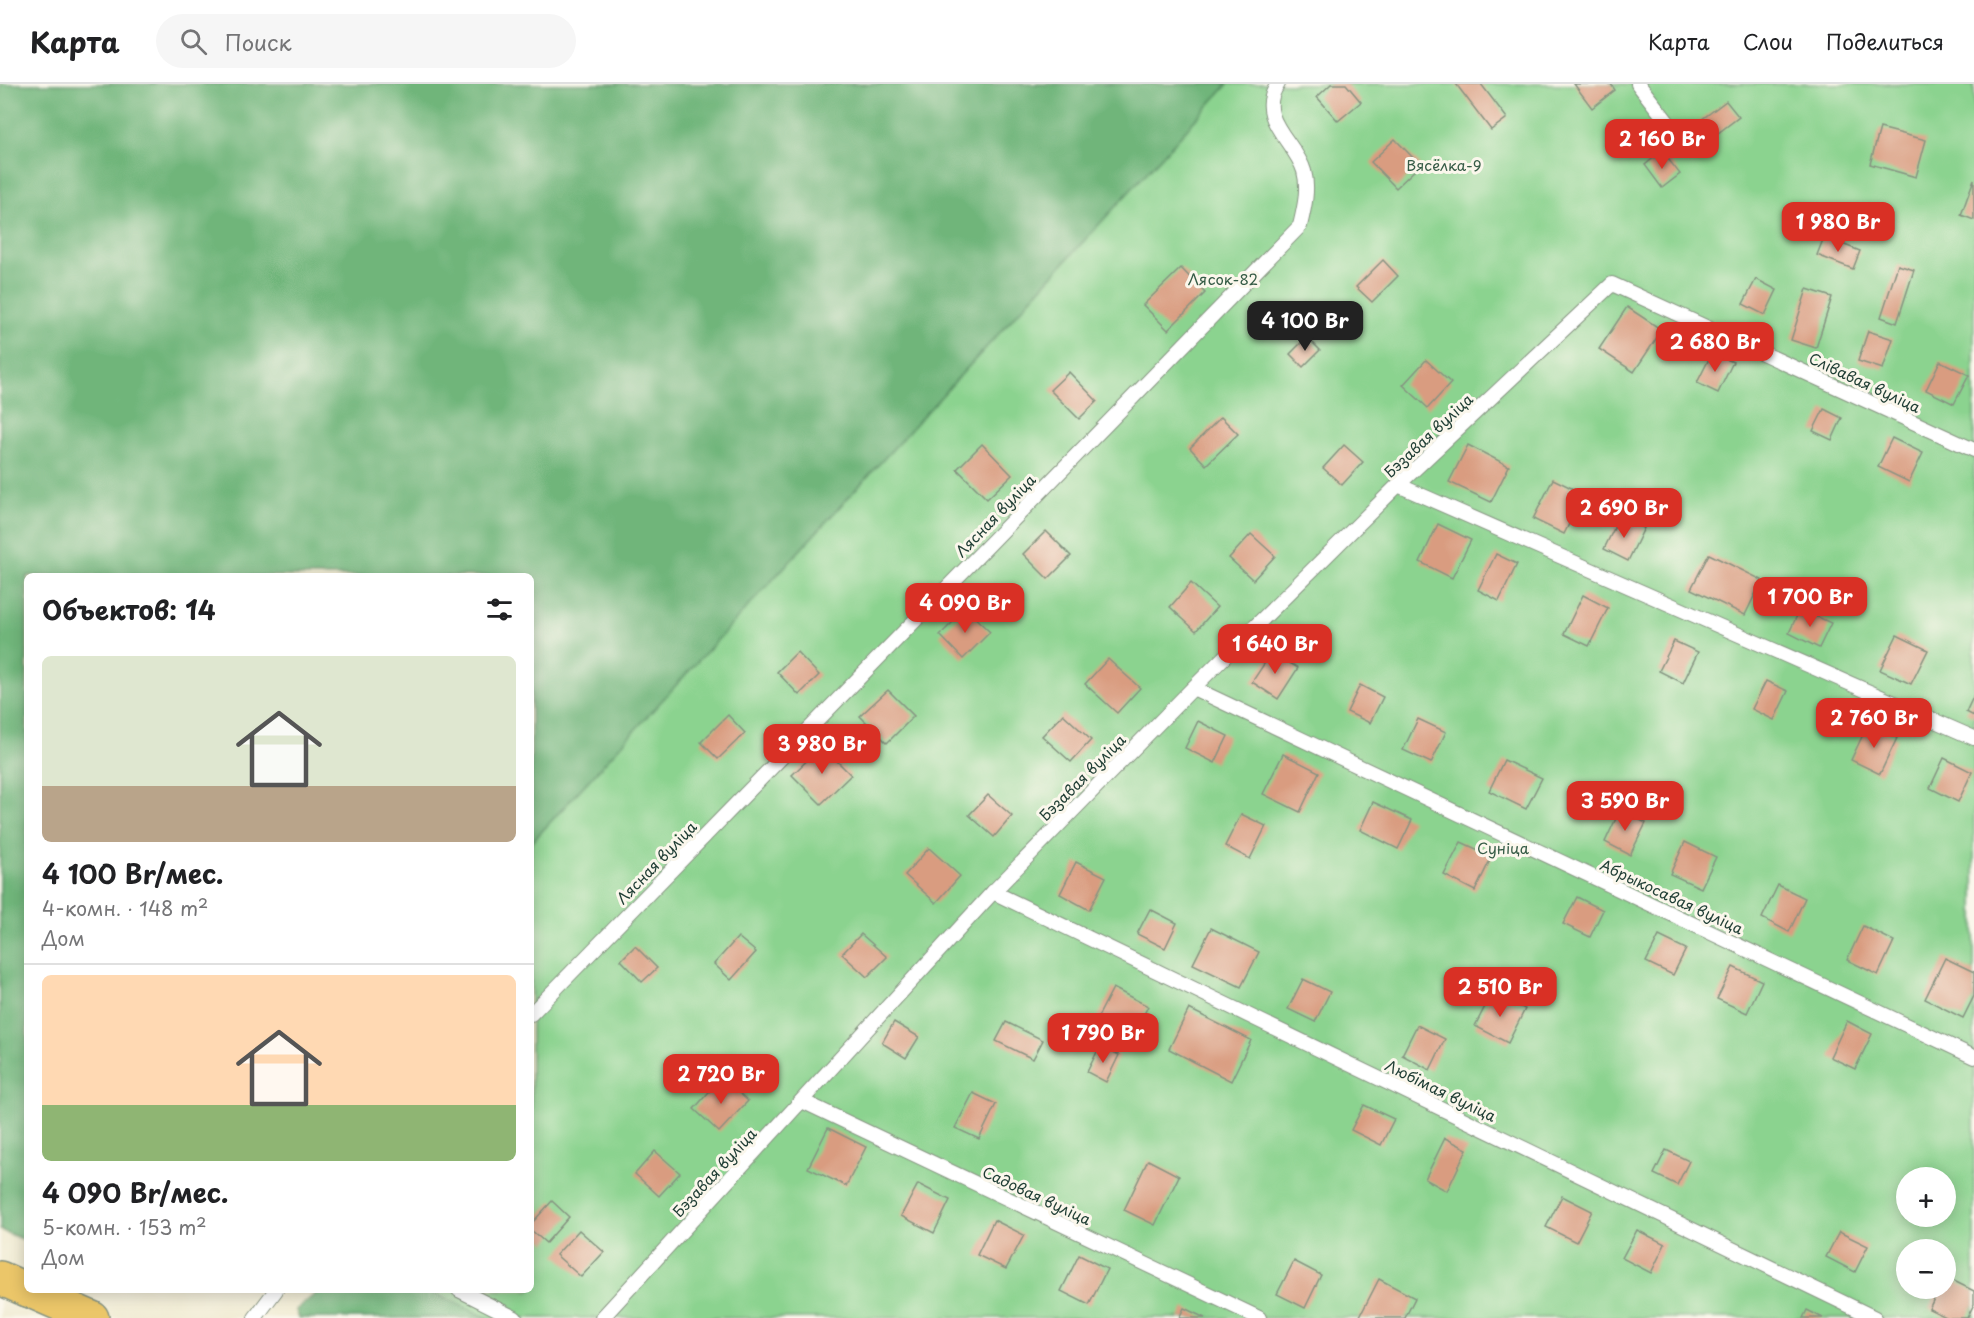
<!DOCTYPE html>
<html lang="ru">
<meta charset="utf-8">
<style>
body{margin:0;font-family:"Playpen Sans",sans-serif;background:#f6f6f6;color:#202124;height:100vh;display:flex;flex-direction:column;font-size:22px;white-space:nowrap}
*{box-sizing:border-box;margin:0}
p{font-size:20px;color:#757577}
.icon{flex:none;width:33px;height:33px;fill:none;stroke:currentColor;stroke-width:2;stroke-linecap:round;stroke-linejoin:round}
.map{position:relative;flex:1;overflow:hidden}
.drawer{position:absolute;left:24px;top:489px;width:510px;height:720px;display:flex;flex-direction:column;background:#fff;border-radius:9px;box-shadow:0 3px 15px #0003}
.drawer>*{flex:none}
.tools{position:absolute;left:1896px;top:1083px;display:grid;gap:12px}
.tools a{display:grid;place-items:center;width:60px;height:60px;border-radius:50%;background:#fff;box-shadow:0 3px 15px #0003;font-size:30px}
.price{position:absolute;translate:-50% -51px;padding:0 14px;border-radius:12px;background:#d93025;color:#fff;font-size:20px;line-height:39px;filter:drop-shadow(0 2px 3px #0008)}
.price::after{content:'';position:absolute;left:50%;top:36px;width:18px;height:14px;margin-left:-9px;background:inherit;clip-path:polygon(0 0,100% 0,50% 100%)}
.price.on{background:#222;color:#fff}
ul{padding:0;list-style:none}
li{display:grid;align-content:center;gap:12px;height:318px;padding:0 18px}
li+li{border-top:2px solid #e0e0e0}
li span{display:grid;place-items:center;height:186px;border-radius:9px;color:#555}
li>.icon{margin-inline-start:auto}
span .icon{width:108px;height:108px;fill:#fffc;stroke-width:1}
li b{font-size:26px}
h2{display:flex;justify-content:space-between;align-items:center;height:72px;padding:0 18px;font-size:26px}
header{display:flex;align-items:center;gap:36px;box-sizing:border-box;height:84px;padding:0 30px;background:#fff;border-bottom:2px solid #e0e0e0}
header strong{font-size:28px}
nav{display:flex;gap:33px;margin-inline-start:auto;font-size:21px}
.search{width:420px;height:54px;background:#f6f6f6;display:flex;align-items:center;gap:15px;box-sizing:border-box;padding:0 21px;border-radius:33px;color:#757577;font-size:22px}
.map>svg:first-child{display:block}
.green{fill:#8bd38f;stroke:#558862;stroke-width:1.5;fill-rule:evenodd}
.forest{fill:#70b57a;stroke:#487957;stroke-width:1.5}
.building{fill:#d99c80}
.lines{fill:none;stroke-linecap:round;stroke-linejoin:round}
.service-casing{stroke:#869381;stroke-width:16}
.trunk-casing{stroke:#869381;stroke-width:36}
.service{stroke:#fff;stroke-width:14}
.trunk{stroke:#ebc669;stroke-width:33}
.labels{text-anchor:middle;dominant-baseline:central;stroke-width:6;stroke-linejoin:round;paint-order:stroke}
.park-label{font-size:15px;fill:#355b46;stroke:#fbf7ec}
.street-label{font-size:15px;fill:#1f3d34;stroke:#fbf7ec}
</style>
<header>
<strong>Карта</strong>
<div class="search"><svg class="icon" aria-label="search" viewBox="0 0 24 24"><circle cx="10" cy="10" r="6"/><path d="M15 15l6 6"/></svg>Поиск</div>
<nav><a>Карта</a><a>Слои</a><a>Поделиться</a></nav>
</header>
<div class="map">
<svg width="1974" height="1234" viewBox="0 0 1974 1234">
<rect width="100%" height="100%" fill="#fbf7ec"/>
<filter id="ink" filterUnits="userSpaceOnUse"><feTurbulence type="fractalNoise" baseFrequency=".0167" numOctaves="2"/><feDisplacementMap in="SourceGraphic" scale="12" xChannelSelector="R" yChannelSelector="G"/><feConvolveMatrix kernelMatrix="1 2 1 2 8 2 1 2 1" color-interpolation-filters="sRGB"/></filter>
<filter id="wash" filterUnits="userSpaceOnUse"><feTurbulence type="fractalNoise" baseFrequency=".008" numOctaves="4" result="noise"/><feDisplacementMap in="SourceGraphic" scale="24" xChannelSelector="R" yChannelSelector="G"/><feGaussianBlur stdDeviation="1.35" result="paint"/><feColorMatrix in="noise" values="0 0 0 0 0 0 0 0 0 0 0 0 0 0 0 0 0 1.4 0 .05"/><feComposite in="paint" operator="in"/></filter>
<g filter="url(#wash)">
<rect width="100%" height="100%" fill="#eee9ce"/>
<path class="green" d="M 1228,0 L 1974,0 L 1974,1234 L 488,1234 L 427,1206 L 531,1206 L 531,759 ZM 1906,1094 L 1946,1094 L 1946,1132 L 1906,1132 ZM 1906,1166 L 1946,1166 L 1946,1204 L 1906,1204 Z"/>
<g class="forest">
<polygon points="0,0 1228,0 531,759 531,492 27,492 27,1157 0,1146"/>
<polygon points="320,1206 427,1206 488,1234 299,1234 296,1226"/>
</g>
<g id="blocks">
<g class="building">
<polygon points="1331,0 1346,0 1361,18 1338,37 1317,13"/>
<polygon points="1456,0 1481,0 1507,34 1491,46"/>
<polygon points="1574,0 1611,0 1615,6 1592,24"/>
<polygon points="1726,17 1739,33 1709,56 1697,39"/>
<polygon points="1880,44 1926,56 1916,93 1870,80"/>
<polygon points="1395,55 1420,81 1396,104 1371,78"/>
<polygon points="1662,67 1680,90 1662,104 1645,81"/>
<polygon points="1974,95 1974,136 1961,131"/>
<polygon points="1824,153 1860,167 1853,185 1817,171"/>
<polygon points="1383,176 1398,192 1372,218 1356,203"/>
<polygon points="1898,181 1914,186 1897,239 1881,233"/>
<polygon points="1181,184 1205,209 1168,246 1143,221"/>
<polygon points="1756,195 1777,206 1765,231 1743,220"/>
<polygon points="1807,205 1832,213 1816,264 1791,256"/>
<polygon points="1627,223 1662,246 1634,288 1599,265"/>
<polygon points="1868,247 1893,255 1883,285 1858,277"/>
<polygon points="1307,253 1320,266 1303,283 1290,270"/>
<polygon points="1712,269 1733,278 1718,309 1697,299"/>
<polygon points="1426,276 1451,299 1428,324 1403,301"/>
<polygon points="1940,277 1969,291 1954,320 1926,306"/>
<polygon points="1069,288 1097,317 1079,335 1050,306"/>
<polygon points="1824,325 1842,334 1832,356 1813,347"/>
<polygon points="1221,333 1238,350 1206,381 1190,364"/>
<polygon points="1892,354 1923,369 1909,398 1878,383"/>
<polygon points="982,360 1012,391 987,415 957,385"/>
<polygon points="1344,361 1363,378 1342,401 1323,384"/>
<polygon points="1468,361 1509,382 1491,418 1449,398"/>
<polygon points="1553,395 1584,410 1564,450 1533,435"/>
<polygon points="1620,432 1644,444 1628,477 1604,465"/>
<polygon points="1438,440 1471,456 1452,494 1420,478"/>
<polygon points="1046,447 1071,472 1048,495 1023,470"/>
<polygon points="1251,450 1275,472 1253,496 1229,474"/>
<polygon points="1496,470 1517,480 1499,517 1478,506"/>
<polygon points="1709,470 1762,496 1745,531 1691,505"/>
<polygon points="1191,499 1217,523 1196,547 1170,523"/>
<polygon points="1583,511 1608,524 1589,562 1564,550"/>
<polygon points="966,525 990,548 963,575 940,551"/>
<polygon points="1800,525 1831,539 1819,564 1789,549"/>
<polygon points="1897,551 1928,566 1911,600 1880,586"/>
<polygon points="1674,557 1698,568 1683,599 1659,587"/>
<polygon points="797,568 819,591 799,611 777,588"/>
<polygon points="1272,568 1298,584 1278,615 1252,598"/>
<polygon points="1108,575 1140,604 1117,629 1085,600"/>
<polygon points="1766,597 1788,607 1774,636 1752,625"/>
<polygon points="1360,601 1383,613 1370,639 1347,628"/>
<polygon points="888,606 914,632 887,659 860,632"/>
<polygon points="1974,611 1974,632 1966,628"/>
<polygon points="1063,630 1091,656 1071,678 1042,652"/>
<polygon points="728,631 745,649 718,675 701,658"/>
<polygon points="1418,635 1446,648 1431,679 1403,666"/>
<polygon points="1198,637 1228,652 1215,679 1185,664"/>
<polygon points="1868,640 1897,654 1880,690 1851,676"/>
<polygon points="822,662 851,691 821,720 792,691"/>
<polygon points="1283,670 1319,688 1300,728 1263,710"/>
<polygon points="1944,674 1972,688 1958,718 1930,704"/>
<polygon points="1504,676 1542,694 1526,725 1489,707"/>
<polygon points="988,711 1012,732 994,753 969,731"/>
<polygon points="1373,718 1412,736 1398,765 1360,746"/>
<polygon points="1620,726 1646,739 1630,771 1605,758"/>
<polygon points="1241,730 1266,742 1250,775 1225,762"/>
<polygon points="1461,758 1492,772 1475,807 1444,791"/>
<polygon points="1685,758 1716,773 1701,804 1670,790"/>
<polygon points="929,764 960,792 936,819 905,791"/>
<polygon points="1076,778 1106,793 1089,826 1060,810"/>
<polygon points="1778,801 1805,814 1789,848 1762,834"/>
<polygon points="1577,813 1603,826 1590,853 1563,840"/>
<polygon points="1150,825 1177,839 1165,864 1137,850"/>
<polygon points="1863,842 1894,857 1878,891 1847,876"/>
<polygon points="1211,844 1259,868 1241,903 1193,880"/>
<polygon points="861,850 887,873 867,893 842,870"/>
<polygon points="1659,852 1686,865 1673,891 1646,878"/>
<polygon points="738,853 756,868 731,896 714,880"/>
<polygon points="635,862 657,884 642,898 621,876"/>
<polygon points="1945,874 1974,888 1974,912 1963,934 1925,915"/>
<polygon points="1733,883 1762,897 1747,929 1717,915"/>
<polygon points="1303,895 1330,908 1315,938 1288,925"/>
<polygon points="1113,904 1148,922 1134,951 1098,933"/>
<polygon points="1492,909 1525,925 1508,959 1475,942"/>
<polygon points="1189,925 1251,956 1231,997 1169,965"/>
<polygon points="1847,937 1872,950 1855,985 1830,973"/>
<polygon points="894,938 919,953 906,974 882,959"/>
<polygon points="1006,938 1043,956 1033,975 996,957"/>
<polygon points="1417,941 1445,955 1430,986 1402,971"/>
<polygon points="1100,962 1119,971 1106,998 1087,988"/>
<polygon points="722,993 748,1017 719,1048 694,1025"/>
<polygon points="973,1009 996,1020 979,1055 955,1044"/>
<polygon points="1364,1021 1394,1035 1381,1061 1351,1046"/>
<polygon points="828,1044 866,1063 846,1102 808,1084"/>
<polygon points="1445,1054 1467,1065 1447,1107 1425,1095"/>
<polygon points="1666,1066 1689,1077 1677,1101 1654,1090"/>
<polygon points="655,1067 680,1089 659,1112 635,1090"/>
<polygon points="1148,1076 1179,1092 1155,1141 1124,1126"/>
<polygon points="918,1100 950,1116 934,1149 901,1132"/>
<polygon points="1562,1112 1592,1127 1576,1158 1546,1143"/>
<polygon points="552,1117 569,1133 546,1159 531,1146 531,1140"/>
<polygon points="994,1136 1024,1151 1006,1185 977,1171"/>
<polygon points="579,1146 604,1168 581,1193 556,1171"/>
<polygon points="1637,1146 1665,1160 1651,1189 1622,1174"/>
<polygon points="1839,1148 1868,1162 1855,1188 1826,1173"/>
<polygon points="1079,1171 1107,1185 1089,1221 1061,1207"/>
<polygon points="1294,1177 1321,1191 1305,1224 1277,1210"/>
<polygon points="1946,1193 1974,1207 1974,1220 1967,1234 1948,1234 1929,1225 1939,1204 1946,1204"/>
<polygon points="1379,1195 1415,1214 1405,1234 1359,1234"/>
<polygon points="1184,1224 1205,1234 1179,1234"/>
<polygon points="1807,1226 1823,1234 1803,1234"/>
</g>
</g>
</g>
<g filter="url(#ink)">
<use href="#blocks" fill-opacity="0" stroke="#869381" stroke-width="1.5"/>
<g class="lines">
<g class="service-casing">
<g id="service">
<polyline points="1638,0 1680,54"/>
<polyline points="1398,401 1974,654"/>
<polyline points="1193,604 1974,973"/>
<polyline points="993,808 1875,1234"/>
<path d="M 531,930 L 1300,142 C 1304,125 1309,105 1304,87 C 1296,58 1254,34 1278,0"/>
<polyline points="802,1017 1259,1234"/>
<polyline points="459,1206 515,1234"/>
<polyline points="255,1234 276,1206"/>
<polyline points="602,1234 993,808 1193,604 1398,401 1612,200 1974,366"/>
</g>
</g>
<g class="trunk-casing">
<g id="trunk">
<polyline points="0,1194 27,1206"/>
<polyline points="28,1206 92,1234"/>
</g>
</g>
<use href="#service" class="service"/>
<use href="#trunk" class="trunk"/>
</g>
</g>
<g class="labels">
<g class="park-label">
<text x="1444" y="80">Вясёлка-9</text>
<text x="1223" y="194">Лясок-82</text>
<text x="1503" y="763">Суніца</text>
</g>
<g class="street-label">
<text transform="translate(1865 298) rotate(25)">Слівавая вуліца</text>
<text transform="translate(1428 351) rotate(-43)">Бэзавая вуліца</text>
<text transform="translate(995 431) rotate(-46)">Лясная вуліца</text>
<text transform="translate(1082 693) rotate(-45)">Бэзавая вуліца</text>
<text transform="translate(656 778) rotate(-46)">Лясная вуліца</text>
<text transform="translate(1672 812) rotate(25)">Абрыкосавая вуліца</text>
<text transform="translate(1441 1006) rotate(26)">Любімая вуліца</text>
<text transform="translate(714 1088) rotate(-47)">Бэзавая вуліца</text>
<text transform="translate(1037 1111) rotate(25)">Садовая вуліца</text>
</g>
</g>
</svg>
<div class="tools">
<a>+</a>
<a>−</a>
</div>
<b class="price" style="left:1662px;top:86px">2 160 Br</b>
<b class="price" style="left:1838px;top:169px">1 980 Br</b>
<b class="price on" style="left:1305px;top:268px">4 100 Br</b>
<b class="price" style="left:1715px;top:289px">2 680 Br</b>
<b class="price" style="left:1624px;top:455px">2 690 Br</b>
<b class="price" style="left:1810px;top:544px">1 700 Br</b>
<b class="price" style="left:965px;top:550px">4 090 Br</b>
<b class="price" style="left:1275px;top:591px">1 640 Br</b>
<b class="price" style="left:1874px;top:665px">2 760 Br</b>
<b class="price" style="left:822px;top:691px">3 980 Br</b>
<b class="price" style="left:1625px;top:748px">3 590 Br</b>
<b class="price" style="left:1500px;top:934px">2 510 Br</b>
<b class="price" style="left:1103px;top:980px">1 790 Br</b>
<b class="price" style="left:721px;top:1021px">2 720 Br</b>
<section class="drawer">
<h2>Объектов: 14<svg class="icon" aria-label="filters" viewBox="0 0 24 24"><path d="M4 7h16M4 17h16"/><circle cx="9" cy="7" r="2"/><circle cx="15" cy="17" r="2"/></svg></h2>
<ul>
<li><span style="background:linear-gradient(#dfe7d0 70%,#b9a48a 0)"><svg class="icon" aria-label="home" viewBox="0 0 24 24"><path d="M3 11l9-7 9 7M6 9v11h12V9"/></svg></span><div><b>4 100 Br/мес.</b><p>4-комн. · 148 m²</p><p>Дом</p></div></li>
<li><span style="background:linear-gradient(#ffd9b3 70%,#8fb573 0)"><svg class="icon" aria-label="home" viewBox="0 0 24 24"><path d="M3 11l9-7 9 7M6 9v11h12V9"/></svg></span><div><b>4 090 Br/мес.</b><p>5-комн. · 153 m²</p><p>Дом</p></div></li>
</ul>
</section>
</div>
